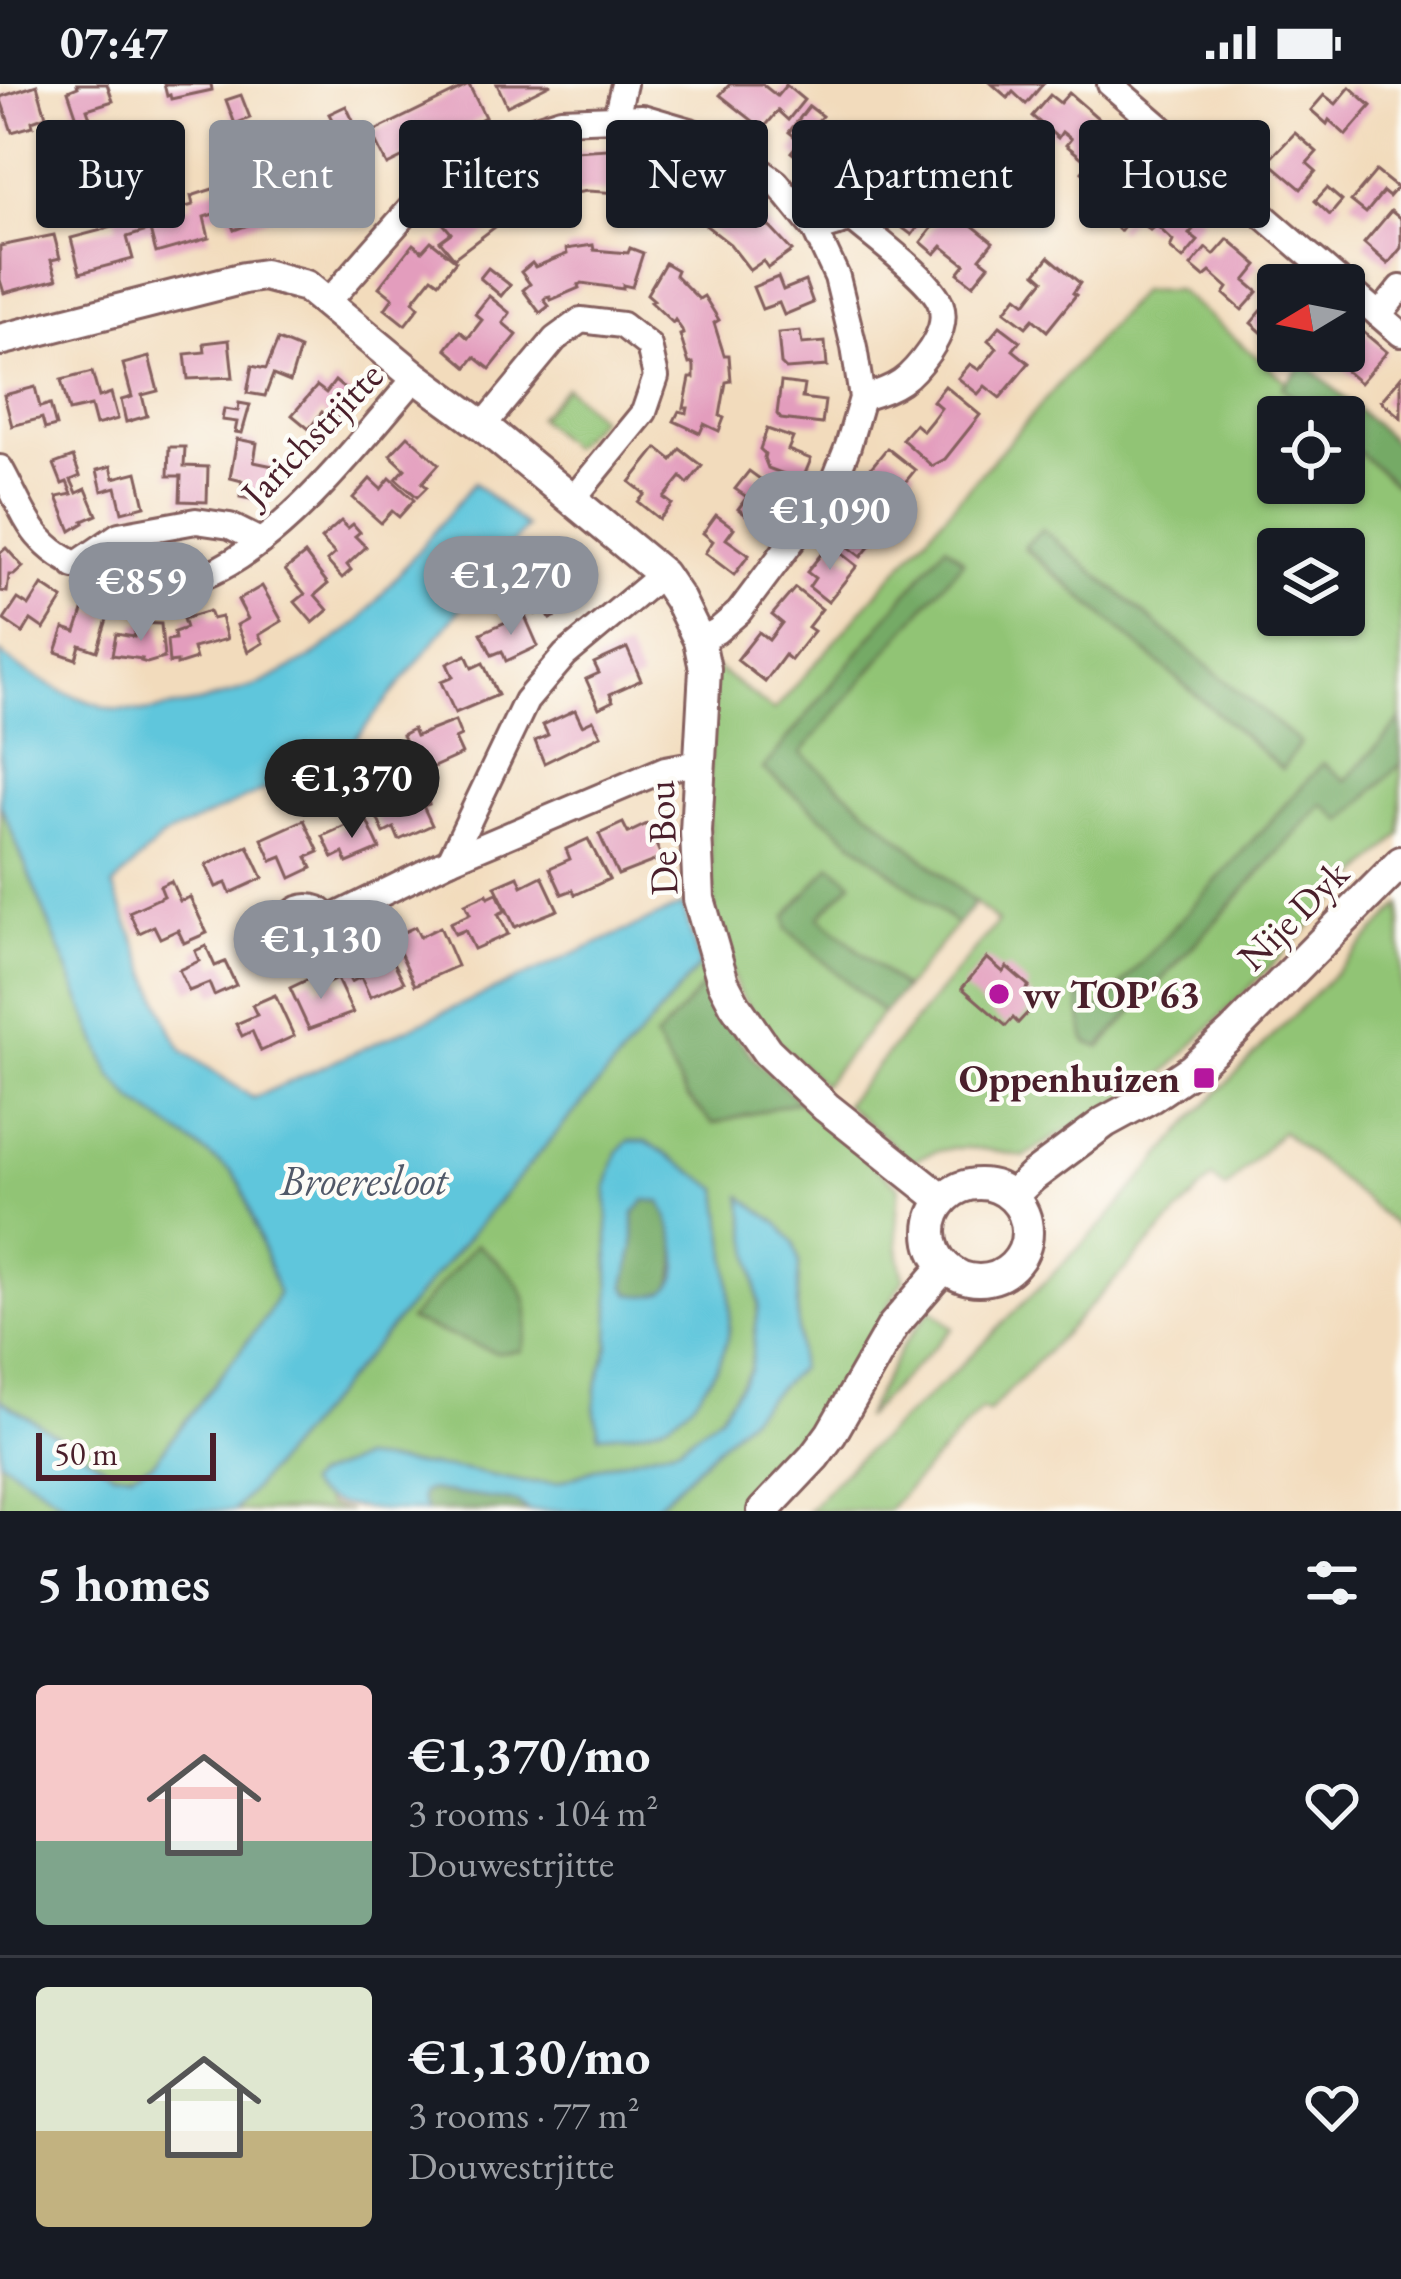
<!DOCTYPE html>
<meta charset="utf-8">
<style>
body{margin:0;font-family:"EB Garamond",serif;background:#20242c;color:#f1f3f6;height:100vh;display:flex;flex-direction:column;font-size:45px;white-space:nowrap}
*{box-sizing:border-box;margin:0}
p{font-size:39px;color:#9ea1a6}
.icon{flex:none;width:66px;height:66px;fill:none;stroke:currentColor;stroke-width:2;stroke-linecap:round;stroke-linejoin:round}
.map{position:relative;height:1427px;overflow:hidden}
.details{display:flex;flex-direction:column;background:#171b24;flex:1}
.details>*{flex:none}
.guide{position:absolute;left:36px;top:36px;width:1329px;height:108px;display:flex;gap:24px}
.needle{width:78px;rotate:260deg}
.tools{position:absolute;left:1257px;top:180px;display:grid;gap:24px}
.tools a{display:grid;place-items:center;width:108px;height:108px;border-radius:12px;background:#171b24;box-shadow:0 3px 9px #0004;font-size:60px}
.scale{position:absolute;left:36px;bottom:30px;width:180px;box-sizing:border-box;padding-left:12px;border:6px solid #4a1f2b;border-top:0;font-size:33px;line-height:42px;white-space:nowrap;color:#4a1f2b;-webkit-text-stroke:9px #fdfcf7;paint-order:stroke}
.price{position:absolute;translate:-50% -102px;padding:0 27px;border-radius:42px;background:#8c9099;color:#fff;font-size:39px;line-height:78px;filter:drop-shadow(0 3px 6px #0008)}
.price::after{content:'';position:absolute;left:50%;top:72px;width:36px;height:27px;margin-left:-18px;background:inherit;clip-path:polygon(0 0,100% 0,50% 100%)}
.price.current{background:#222;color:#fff}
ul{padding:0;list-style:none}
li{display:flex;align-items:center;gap:36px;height:300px;padding:0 36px}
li+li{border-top:3px solid #363941}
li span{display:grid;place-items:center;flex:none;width:336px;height:240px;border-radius:12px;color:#555}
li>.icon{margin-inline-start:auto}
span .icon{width:144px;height:144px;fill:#fffc;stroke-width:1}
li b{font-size:51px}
h2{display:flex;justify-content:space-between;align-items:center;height:144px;padding:0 36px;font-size:51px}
.pill{padding:0 42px;border-radius:12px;background:#171b24;box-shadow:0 3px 9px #0004;font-size:42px;line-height:108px}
.pill.current{background:#8c9099;color:#fff}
.status{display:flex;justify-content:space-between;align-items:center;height:84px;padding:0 60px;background:#171b24;direction:ltr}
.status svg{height:33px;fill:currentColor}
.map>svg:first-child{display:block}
.green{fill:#91c475;stroke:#6e7250;stroke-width:3;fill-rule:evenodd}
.forest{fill:#74aa66;stroke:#5f6448;stroke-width:3}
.water{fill:#5fc6dc;stroke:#547284;stroke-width:3;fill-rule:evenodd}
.building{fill:#e39dbd}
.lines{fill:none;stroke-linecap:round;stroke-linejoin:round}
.minor-casing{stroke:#85615e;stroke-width:30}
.tertiary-casing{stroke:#85615e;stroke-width:36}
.minor{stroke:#fff;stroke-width:24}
.tertiary{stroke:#fff;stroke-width:30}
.poi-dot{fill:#b5179e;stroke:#fdfcf7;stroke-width:4.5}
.labels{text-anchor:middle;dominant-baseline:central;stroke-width:9;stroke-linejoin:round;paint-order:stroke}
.street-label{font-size:39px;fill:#4a1f2b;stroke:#fdfcf7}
.poi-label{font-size:39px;font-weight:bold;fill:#4a1f2b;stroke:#fdfcf7;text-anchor:start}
.water-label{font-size:42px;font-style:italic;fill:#515969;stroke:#fdfcf7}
</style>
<div class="status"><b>07:47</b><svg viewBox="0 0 49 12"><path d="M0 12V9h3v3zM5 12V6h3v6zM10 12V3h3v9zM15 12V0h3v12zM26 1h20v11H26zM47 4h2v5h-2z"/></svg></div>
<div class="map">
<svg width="1401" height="1427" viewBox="0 0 1401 1427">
<rect width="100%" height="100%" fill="#fdfcf7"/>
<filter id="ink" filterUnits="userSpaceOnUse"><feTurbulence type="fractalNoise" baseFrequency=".00833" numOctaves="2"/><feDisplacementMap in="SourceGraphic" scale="24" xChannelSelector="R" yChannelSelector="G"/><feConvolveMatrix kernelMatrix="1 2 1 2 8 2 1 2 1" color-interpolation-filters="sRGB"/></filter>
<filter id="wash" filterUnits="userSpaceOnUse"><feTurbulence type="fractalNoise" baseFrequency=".004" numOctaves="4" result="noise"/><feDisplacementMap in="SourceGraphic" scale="48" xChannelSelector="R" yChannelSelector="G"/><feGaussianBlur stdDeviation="2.7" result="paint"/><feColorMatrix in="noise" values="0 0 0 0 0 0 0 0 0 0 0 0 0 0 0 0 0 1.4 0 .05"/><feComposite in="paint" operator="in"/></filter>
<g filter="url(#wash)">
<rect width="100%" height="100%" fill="#f2dbbc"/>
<g class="green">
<path d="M 1177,206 L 1287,298 L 1283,304 L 1317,333 L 1278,333 L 1278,399 L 1344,399 L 1344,356 L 1401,405 L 1401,636 L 1345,697 L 1323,679 L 1099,926 L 1079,910 L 1101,963 L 1323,720 L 1344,737 L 1401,679 L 1401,750 L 1163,991 C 1119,1023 1068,1041 1024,1073 C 981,1064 954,1056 912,1077 L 845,1020 L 998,838 L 800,669 L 963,476 L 946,461 L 763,685 L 957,841 L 904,905 L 819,833 L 787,845 L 883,929 L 823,1001 L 766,947 L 738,908 L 715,838 L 708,737 L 712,581 L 774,627 L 1140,207 ZM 1041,446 L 1283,685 L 1024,464 ZM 1278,465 L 1344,465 L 1344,531 L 1278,531 Z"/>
<polygon points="566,303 599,334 570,364 538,334"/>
<polygon points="0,719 111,991 133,1016 231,1086 241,1100 279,1209 267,1232 153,1379 131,1389 113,1388 0,1315"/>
<polygon points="1401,821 1401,1146 1282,1047 1226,1105 1212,1094 988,1329 982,1325 887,1427 807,1427 853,1379 943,1299 1106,1137 1195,1032"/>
<path d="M 700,881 L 708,897 L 713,1040 L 799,1017 L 899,1103 C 896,1135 895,1163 904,1194 L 855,1283 L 801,1358 L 733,1427 L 651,1427 L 799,1284 L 797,1223 L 799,1179 L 744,1114 L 759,1220 L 750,1286 L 720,1331 L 679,1362 L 606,1381 L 557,1399 L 524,1398 L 459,1385 L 360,1376 L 314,1393 L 327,1421 L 349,1427 L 234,1427 ZM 607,1103 L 719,1105 L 727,1184 L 729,1249 L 600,1351 L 595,1328 L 596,1304 L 609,1261 L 610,1224 Z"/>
<polygon points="931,1225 953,1244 863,1335 903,1261"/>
<polygon points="0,1376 77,1427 0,1427"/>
</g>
<g class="forest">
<polygon points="1304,278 1401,364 1401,405 1344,356 1344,333 1317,333 1282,303"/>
<polygon points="1042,445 1300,659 1282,685 1024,463"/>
<polygon points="946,461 963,477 801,669 975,819 957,841 763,685"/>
<polygon points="1401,636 1401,679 1343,737 1322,720 1100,963 1088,959 1084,953 1078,908 1099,926 1323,679 1346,697"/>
<polygon points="831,781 852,798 819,833 904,905 883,929 787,845 786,832"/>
<polygon points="708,897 730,943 756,976 799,1017 713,1040 686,1012 655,955"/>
<path d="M 645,1115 L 661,1118 C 674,1144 682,1168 673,1196 C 670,1206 671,1207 661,1211 C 651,1215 640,1212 630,1210 L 625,1201 L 634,1163 L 634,1129 Z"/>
<path d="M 476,1160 C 517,1191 541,1215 521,1267 L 497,1269 L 409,1236 Z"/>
<polygon points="429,1406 517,1418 529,1427 426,1427 421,1416 422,1408"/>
</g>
<g class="water">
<polygon points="474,399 526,443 346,667 161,754 113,802 172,948 183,967 253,1014 683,821 700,881 234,1427 77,1427 0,1376 0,1315 113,1388 131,1389 153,1379 267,1232 278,1209 241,1100 231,1087 133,1016 111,991 0,719 0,569 21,585 63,608 110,625 144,628 199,619 256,602 309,575 359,538"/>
<path d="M 629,1057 L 646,1057 L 719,1105 C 724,1151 733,1199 729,1244 C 726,1278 694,1326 663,1340 C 644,1348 619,1350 599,1351 L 595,1328 L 596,1304 L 609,1261 L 610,1224 L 607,1103 L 617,1068 ZM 645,1116 L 661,1118 C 680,1156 697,1223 630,1210 L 625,1201 L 634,1163 L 634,1129 Z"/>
<path d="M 742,1113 L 779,1140 L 794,1159 L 799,1179 L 797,1223 L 799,1284 L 651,1427 L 529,1427 L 517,1418 L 429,1406 L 422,1408 L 421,1416 L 426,1427 C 392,1427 321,1427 306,1400 L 314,1393 L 360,1375 L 459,1385 L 524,1398 L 557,1399 L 606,1381 L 679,1362 L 720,1331 L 750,1286 L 759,1220 Z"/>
</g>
<g id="blocks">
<g class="building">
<polygon points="77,0 107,0 113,17 87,25 90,34 78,37 68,7 78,3"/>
<polygon points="164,0 211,0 212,6 171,15 170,11 167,12"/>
<polygon points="497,0 551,0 507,22"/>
<polygon points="730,0 762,0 777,12 786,1 804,16 788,36 778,27 763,45 720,11"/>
<polygon points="992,0 1043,0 1026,20 1013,8 1008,14"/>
<polygon points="37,1 46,32 32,37 33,42 12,48 0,13"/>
<polygon points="469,1 485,33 387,81 371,49"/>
<polygon points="1350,3 1371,22 1346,51 1329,36 1327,40 1311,26 1324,11 1336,20"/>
<polygon points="1069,9 1099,35 1090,45 1100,54 1082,74 1066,61 1071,55 1062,48 1058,54 1032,32 1050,11 1060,19"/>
<polygon points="241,11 250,34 235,40 226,16"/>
<polygon points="346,22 355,41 339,49 329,30"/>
<polygon points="809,22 822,32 816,39 834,54 811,84 791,68 800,57 789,48"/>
<polygon points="1295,49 1317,68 1307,79 1316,87 1301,105 1268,77"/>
<polygon points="837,56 848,65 854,56 875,73 856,96 845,87 833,101 813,86"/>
<polygon points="1123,56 1153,82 1139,98 1148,105 1139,114 1142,119 1147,123 1151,118 1160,125 1173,109 1203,134 1189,150 1198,157 1183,175 1170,164 1173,157 1156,141 1150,146 1132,132 1120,147 1116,143 1126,132 1117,124 1124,115 1119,111 1124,105 1105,89 1094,98 1082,88 1101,65 1109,72"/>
<polygon points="352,64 364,98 313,117 305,96 278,106 286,127 234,146 226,126 204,133 209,154 156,169 150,146 127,153 133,175 80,189 71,154 117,142 114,127 124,125 123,120 131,119 133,128 152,123 154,132 193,121 191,112 225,101 228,110 267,96 263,87 304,72 307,81"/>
<polygon points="575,64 575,67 624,64 620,109 587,107 552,113 530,121 524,106 516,110 505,83"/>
<polygon points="649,68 702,87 742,115 743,114 792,167 768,184 763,177 750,186 730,160 695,133 671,120 639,112"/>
<polygon points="896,80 931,109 946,112 930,133 927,131 912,151 896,139 903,130 881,112 874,120 859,108 875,89 884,96"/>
<polygon points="1376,87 1397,104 1389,113 1383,108 1366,129 1351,117"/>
<polygon points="476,99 492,119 501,111 518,132 508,140 497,127 495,129 499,134 499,140 454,174 440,157 451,149 436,131"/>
<polygon points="1327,104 1342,117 1330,131 1315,117"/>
<polygon points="954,116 958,130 993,158 980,174 989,181 973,201 958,189 965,180 942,162 935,170 921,158"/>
<polygon points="1391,127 1401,135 1401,164 1388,180 1364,159"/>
<polygon points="54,151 60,174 51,176 57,195 4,209 0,196 0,162"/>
<polygon points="1228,155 1258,181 1245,197 1258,208 1242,226 1224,210 1228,204 1210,188 1204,193 1191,182 1206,164 1214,171"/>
<polygon points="431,157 456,177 439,198 432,193 413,217 419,223 405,241 385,225 393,214 379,203 413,160 422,167"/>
<polygon points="593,161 594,166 628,169 630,164 643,169 632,203 623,201 623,205 582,199 578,201 579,204 551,216 550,213 545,214 544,216 549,222 540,229 523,206 530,200 521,188 532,179 535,183 567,170 566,165"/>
<polygon points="1049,173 1080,199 1073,209 1076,211 1047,247 1033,235 1026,243 1005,227 1017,212 1026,219 1035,207 1044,196 1036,189"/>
<polygon points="665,179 677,186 675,191 699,215 704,212 719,236 714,239 724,271 729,271 731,297 726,298 720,332 724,334 719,347 704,340 700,349 674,337 679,327 687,329 688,324 684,324 690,294 694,294 694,283 693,279 689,280 680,251 683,250 682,246 675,236 673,239 651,218 654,216 647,210"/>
<polygon points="488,184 510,201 501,212 480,194"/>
<polygon points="778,193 783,206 805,197 813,219 784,231 779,219 762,225 753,203"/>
<polygon points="1278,207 1278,240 1267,253 1251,239"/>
<polygon points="489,212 510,229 503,239 517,251 490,285 475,273 467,283 446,265 460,247 468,254 482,236 475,230"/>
<polygon points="1355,241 1387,268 1360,299 1328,272 1332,267 1344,267 1344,253"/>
<polygon points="1000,242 1020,257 1013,266 1029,279 1000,314 985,302 978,310 958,294 970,280 979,286 997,264 988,256"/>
<polygon points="800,247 802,260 825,258 827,282 786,285 781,280 778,249"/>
<polygon points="229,256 233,293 188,295 185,270 205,268 204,259"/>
<polygon points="278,256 300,265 290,298 273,291 265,312 247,309 252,282 266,285"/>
<polygon points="149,273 158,307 142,311 147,332 126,338 121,316 132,313 123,280"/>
<polygon points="92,288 99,313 111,309 118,335 96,341 91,322 69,327 61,296"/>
<polygon points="1401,293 1401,334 1381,317"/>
<polygon points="335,297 354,313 334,338 322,328 309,345 292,331 317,302 326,309"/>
<polygon points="781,298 804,301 802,314 825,317 822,340 781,335 777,330"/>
<polygon points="945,302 980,331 945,375 932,382 902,355 915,340 923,347 932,336 941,324 933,317"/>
<polygon points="35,303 40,323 50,320 56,342 45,345 42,334 12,342 4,311"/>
<polygon points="239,319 250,321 242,349 235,348 237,338 222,336 224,325 238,327"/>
<polygon points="767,345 793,354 788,366 811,375 802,397 768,384 764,374 765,370 760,365"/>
<polygon points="408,352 439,380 422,399 427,403 417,413 396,395 405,385 390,371"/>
<polygon points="237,355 257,359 254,378 273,382 266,418 240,413 242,397 230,394"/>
<polygon points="169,363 185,363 184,382 208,383 207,418 180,417 181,392 168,392"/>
<polygon points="657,364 672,376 680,365 702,382 688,400 681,393 664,414 672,420 659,435 638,418 645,410 630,398"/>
<polygon points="887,364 915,386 886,422 867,407 874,398 865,391"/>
<polygon points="73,373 80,392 71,396 77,409 86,405 97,431 83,437 84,439 71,447 57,413 72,410 67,398 62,400 54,380"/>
<polygon points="111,382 114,394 137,388 145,422 122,428 116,403 102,407 97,386"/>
<polygon points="749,387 767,400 759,411 782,427 773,443 767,447 738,425 747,413 735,405"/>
<polygon points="390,394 414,416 399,433 392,427 381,439 353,414 370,395 381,405"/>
<polygon points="862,415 890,437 861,473 842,458 849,450 840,443"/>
<polygon points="716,431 734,444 726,455 749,471 734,491 705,469 713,457 703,449"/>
<polygon points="341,437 348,444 353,440 360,448 355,452 366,463 347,481 351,486 342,494 327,477 335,470 321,455"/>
<polygon points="829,460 857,482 828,518 809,503 815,494 807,488"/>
<polygon points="6,464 23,483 14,491 9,491 7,508 0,507 0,469"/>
<polygon points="305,470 328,500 315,511 328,526 313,539 295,518 305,510 285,486"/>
<polygon points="568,488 582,520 550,535 545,525 536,530 526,507"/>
<polygon points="42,501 63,515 44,545 31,536 23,549 4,536 18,515 29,522"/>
<polygon points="262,502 282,537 259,551 263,559 248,568 237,541 248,535 238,516"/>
<polygon points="795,504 822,525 808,543 814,547 805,558 791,576 785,571 765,598 737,576 759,548 769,556 782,539 772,531"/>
<polygon points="84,524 108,532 97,567 80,561 76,575 56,568 64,544 76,548"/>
<polygon points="209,527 212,535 221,533 227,555 193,564 196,575 177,581 177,578 169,579 167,556 175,555 174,548 186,544 183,535"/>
<polygon points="524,530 538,562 506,577 502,567 492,571 481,549"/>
<polygon points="136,539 161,540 164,574 147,579 141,577 142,575 112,571 116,550 134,553"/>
<polygon points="627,564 641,596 610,610 613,617 599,624 586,595 599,589 594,579"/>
<polygon points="466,571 472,584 483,579 498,611 455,629 441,598 453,593 447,580"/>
<polygon points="575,626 582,641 593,636 601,651 544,679 535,657 548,651 543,641"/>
<polygon points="455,637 461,652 455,655 462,670 429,685 424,673 414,678 402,651 413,645 416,652"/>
<polygon points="389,696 396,711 414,703 416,706 422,703 429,720 423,722 432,741 399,756 394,744 384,749 365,707"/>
<polygon points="365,733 380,765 347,779 343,769 333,774 323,752"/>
<polygon points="304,736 319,768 307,773 312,784 291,794 282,773 272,777 262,755"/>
<polygon points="623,739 628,749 647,740 662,774 618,791 599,750"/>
<polygon points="588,755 609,795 575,811 573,806 562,810 550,784 570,775 566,765"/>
<polygon points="248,762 263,794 230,809 226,799 216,803 206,781"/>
<polygon points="518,792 522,802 542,792 558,826 515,843 495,802"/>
<polygon points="171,797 180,817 190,813 207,849 184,859 178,846 160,854 154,842 139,849 129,828 164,812 160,802"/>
<polygon points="497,809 505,827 498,830 508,850 474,865 465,846 455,850 450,839 470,830 465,820 487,810 488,813"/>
<polygon points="415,843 420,853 440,843 457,882 415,901 393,853"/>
<polygon points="383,857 404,898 370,913 361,893 351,898 346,887 366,877 361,867"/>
<polygon points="206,862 215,882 225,878 236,901 214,911 209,899 189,907 179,886 199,877 195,867"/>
<polygon points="987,874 1003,888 1007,883 1029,902 1025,907 1032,912 1027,918 1033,923 1018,939 1013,934 1006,942 962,904"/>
<polygon points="313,893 317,904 337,895 353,929 309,945 290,904"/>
<polygon points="275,911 294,952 261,967 252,947 242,952 236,940 257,931 252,921"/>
</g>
</g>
</g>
<g filter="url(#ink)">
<use href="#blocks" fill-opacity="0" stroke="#85615e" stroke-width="3"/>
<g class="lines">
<g class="minor-casing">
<g id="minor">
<polyline points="1110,0 1401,250"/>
<polyline points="616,33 624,0"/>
<path d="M 815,146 L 852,135 C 873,153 934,197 941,221 C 946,238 939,252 930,266 C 909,296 897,304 862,314"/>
<polyline points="328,218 434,98 464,74 495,57 561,36 642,33 690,47 731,65 776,98 815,146 837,193 854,263 862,314 848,362 831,405 739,528 717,547 699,556"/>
<polyline points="1379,231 1401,204"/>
<polyline points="483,342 555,255 581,236 622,241 649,262 656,293 644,328 572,416"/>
<path d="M 0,384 C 12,404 25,439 41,455 C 58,474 80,484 104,491 C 142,503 183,504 219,485 C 292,447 363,355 416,293"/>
<polyline points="74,482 119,451 196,437 230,442 260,457"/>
<polyline points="450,776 526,617 565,571 662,490"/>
<circle cx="308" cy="846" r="23"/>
<polyline points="328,836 450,776 665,685 698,679"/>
</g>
</g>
<g class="tertiary-casing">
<g id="tertiary">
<polyline points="0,256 244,194 264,191 306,202 416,293 483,342 662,490 679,515 699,556 705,585 696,748 699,815 723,898 735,921 767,967 826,1023 943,1116"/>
<circle cx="979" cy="1148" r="48"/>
<polyline points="1012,1112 1033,1092 1105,1038 1151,1013 1191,986 1233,948 1401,778"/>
<polyline points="763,1427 814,1373 831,1350 893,1242 945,1182"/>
</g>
</g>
<use href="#minor" class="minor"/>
<use href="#tertiary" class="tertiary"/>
</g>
</g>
<g class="poi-dot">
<circle cx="999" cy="910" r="12"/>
<rect x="1192" y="982" width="24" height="24" rx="6"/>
</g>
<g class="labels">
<g class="street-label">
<text transform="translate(312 350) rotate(-46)">Jarichstrjitte</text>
<text transform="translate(662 754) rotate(-92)">De Bou</text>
<text transform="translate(1293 831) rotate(-45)">Nije Dyk</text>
</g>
<g class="poi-label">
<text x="1023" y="910">vv TOP'63</text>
<text x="1180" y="994" text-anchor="end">Oppenhuizen</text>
</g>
<g class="water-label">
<text x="364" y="1096">Broeresloot</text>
</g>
</g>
</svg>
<div class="tools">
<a><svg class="needle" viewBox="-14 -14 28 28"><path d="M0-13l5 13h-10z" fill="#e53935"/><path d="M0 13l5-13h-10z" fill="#9ea1a6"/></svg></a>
<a><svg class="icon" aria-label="locate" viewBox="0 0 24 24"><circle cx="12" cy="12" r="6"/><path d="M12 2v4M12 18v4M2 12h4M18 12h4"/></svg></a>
<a><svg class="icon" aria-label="layers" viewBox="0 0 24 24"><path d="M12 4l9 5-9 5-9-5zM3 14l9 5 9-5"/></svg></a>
</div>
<div class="scale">50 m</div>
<b class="price" style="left:830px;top:489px">€1,090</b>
<b class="price" style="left:511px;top:554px">€1,270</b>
<b class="price" style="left:141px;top:560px">€859</b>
<b class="price current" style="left:352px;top:757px">€1,370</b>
<b class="price" style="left:321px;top:918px">€1,130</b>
<div class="guide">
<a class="pill">Buy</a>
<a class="pill current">Rent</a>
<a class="pill">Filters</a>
<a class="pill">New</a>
<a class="pill">Apartment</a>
<a class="pill">House</a>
</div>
</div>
<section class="details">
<h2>5 homes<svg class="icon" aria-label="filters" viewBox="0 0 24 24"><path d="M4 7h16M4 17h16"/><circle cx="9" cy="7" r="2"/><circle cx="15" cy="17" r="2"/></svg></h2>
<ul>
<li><span style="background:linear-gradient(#f6c9c9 65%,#7fa58c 0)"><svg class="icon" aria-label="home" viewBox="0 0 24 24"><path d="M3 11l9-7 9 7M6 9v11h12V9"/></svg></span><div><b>€1,370/mo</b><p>3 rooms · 104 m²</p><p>Douwestrjitte</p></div><svg class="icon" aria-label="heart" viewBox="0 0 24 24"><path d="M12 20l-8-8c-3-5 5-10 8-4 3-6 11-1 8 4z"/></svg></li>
<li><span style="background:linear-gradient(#dfe7d0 60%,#c2b280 0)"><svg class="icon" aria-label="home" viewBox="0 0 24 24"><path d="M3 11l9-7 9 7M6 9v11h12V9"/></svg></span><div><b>€1,130/mo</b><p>3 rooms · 77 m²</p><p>Douwestrjitte</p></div><svg class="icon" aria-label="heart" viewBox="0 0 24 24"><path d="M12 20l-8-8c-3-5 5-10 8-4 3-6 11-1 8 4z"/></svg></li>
</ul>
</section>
